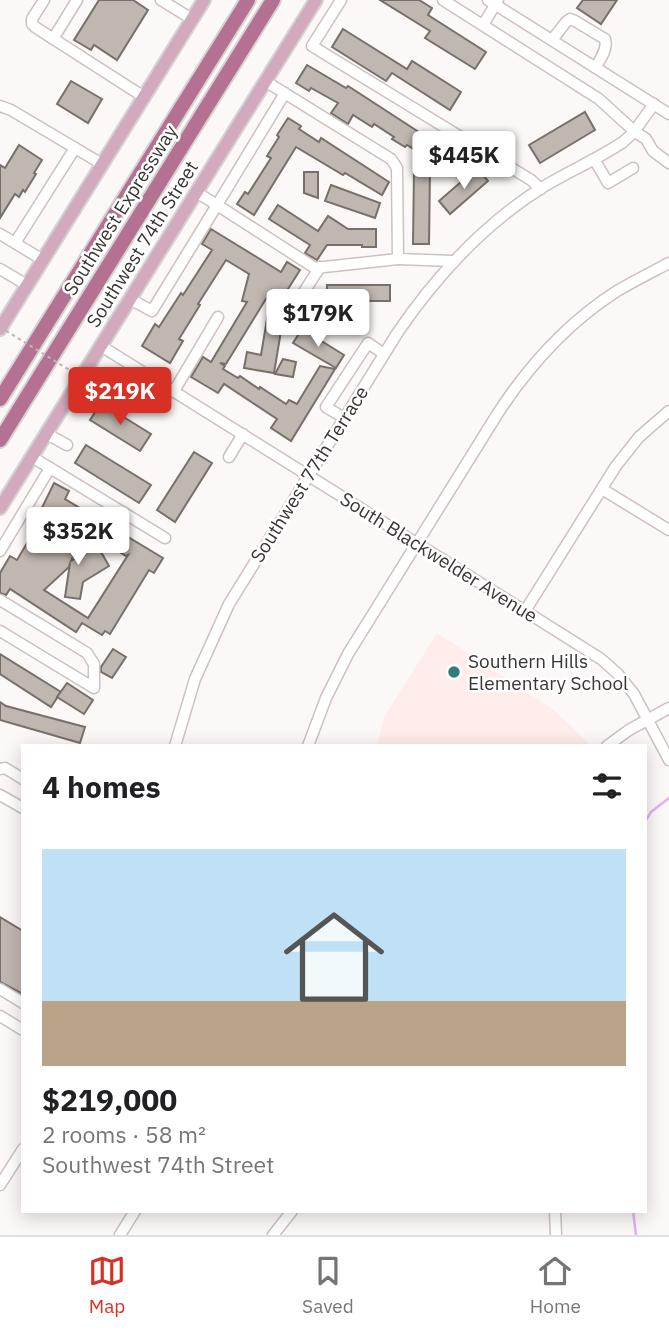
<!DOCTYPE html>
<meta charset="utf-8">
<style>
body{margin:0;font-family:"IBM Plex Sans",sans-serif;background:#f2f2f2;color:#202124;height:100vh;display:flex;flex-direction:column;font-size:26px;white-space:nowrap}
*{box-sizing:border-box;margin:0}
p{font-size:23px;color:#757577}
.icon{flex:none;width:38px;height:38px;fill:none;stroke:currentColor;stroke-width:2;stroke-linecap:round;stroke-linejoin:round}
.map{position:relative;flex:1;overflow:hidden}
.sheet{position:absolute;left:21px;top:744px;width:626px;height:469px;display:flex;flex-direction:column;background:#fff;border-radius:0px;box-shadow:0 4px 18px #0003}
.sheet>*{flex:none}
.price{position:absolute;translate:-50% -60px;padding:0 16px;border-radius:7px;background:#fff;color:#222;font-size:23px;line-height:46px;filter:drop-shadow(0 2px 4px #0008)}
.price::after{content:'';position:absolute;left:50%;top:42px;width:21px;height:16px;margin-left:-10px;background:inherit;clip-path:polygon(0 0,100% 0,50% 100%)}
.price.on{background:#d93025;color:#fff}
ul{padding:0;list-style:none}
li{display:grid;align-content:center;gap:14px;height:371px;padding:0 21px}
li+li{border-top:2px solid #e0e0e0}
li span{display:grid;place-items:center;height:217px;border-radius:0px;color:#555}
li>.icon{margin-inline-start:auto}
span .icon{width:126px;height:126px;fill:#fffc;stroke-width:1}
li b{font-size:30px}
h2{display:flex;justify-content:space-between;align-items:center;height:84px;padding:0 21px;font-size:30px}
.tab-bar{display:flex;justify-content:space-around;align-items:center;height:98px;border-top:2px solid #e0e0e0;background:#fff;font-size:19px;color:#757577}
.tab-bar a{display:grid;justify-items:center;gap:4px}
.tab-bar .on{color:#d93025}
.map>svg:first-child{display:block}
.built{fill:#feedeb}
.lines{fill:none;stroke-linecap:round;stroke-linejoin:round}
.stream{stroke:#e3b1f9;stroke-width:2.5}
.building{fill:#c0b7b0;stroke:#776f69;stroke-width:2;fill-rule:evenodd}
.minor-casing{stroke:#cdc1c0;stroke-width:13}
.major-casing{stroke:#d4d3d3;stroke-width:16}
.highway-casing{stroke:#d4d3d3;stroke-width:18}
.path{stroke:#bdb8b8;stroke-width:2;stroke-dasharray:3.5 3.5;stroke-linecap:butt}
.minor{stroke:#fff;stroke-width:10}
.major{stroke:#d3aabd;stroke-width:12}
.highway{stroke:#b57191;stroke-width:14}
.path-bridge{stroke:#bdb8b8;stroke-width:2;stroke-dasharray:3.5 3.5;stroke-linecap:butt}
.poi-dot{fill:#337c7d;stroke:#fff;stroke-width:2.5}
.labels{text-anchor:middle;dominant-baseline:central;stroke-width:5;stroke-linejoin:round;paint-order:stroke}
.street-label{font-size:19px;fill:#3a3535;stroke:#fff}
.poi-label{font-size:19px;fill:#3a3535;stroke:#fff;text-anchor:start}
</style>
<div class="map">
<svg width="669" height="1235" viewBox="0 0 669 1235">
<rect width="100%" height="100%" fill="#fdf8f8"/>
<polygon class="built" points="437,633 554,710 590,745 377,745 384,717"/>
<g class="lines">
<g class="stream">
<polyline points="646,820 651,812 669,798"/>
<polyline points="633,1211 636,1235"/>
</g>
</g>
<g class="building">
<polygon points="99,0 133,0 148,10 117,60 94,45 91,50 74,40"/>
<polygon points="380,0 419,0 432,8 428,15 486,52 475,69 425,38 430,31"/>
<polygon points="583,0 617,0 601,24 577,8"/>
<polygon points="343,29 407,69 412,61 461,92 450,110 392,73 386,81 332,47"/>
<polygon points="307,65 346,88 348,86 465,162 456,176 407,145 405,147 392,139 394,137 374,124 372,127 353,115 348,124 331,113 338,103 311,88 309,91 296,83"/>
<polygon points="71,81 102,99 88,123 57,104"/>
<polygon points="585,112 595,130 540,163 529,145"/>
<polygon points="288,118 301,126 299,129 319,142 321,138 389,182 382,195 345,173 343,175 296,147 254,215 237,204 245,192 248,194 271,158 267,156 279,137 277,135"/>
<polygon points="19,145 42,160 34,173 36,174 25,192 23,190 19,197 15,194 0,218 0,165 5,168"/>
<polygon points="477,168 488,181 450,214 439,201"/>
<polygon points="414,170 430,170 429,244 413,244"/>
<polygon points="304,172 318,172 318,198 304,193"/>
<polygon points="331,185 380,203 375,218 325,201"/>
<polygon points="278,205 318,231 328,216 348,229 376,229 376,247 362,247 362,245 327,245 317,260 305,253 310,245 269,219"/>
<polygon points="211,229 281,272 287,262 300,270 267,322 282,325 274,373 244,368 247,352 261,355 272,289 226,364 220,363 225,366 223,369 238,378 240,376 259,389 260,387 286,404 289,400 297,404 320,366 335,369 291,441 271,428 277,419 224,384 218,393 191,377 203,357 211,362 247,302 242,301 249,274 226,260 198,304 200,305 179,339 183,341 170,363 142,346 155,324 159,327 181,293 183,295 212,250 202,244"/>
<rect x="327" y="285" width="63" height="16"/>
<polygon points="302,329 344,355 336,368 293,343"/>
<polygon points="283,359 296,362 293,377 275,374"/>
<polygon points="101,403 151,434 140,451 90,420"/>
<polygon points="86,445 151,485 139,503 75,463"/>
<polygon points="194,452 212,463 175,522 157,510"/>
<path d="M 54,483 L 69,491 L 65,499 L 163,558 L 154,573 L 149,570 L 110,634 L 105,631 L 102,635 L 82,623 L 76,632 L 10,589 L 6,595 L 0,593 L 0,573 L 10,556 L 17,560 L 42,518 L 38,516 ZM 84,529 L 126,556 L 128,555 L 88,618 L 44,590 L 69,567 L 70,563 L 65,597 L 80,599 L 83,582 L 109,566 L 97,545 L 71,561 Z"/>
<polygon points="113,649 126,657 112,678 101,672 101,667"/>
<polygon points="0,654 61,692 51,707 0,674"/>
<polygon points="67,683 93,700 84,714 57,697"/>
<polygon points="0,702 6,706 85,727 80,743 0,720"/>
<polygon points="0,917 23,931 23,994 0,982"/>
</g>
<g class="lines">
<g class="minor-casing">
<g id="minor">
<polyline points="44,0 32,19 32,24 35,27 144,97"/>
<polyline points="161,0 192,19"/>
<polyline points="341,0 312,46 531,180 541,189"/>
<polyline points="443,0 599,99 634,131 646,139 653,151 669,163"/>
<polyline points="488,0 669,114"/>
<polyline points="483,25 498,0"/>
<polyline points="53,39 77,0"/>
<path d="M 552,40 L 566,22 L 570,19 L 575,21 L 605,39 C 608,49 600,59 596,67"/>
<polyline points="265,81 391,159 397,168 398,259 315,268 217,205 285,93"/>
<polyline points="0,106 11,110 102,164"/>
<polyline points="594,159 608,183 633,168"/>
<polyline points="0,234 43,260"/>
<polyline points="15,243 75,148"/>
<polyline points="398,259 453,261"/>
<polyline points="0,269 27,285"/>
<polyline points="130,299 152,311 217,205 196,192"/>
<polyline points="291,312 320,267"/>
<polyline points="101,346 525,611 601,659 618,674 634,694 669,760"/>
<polyline points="174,391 218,317"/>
<polyline points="344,418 326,407 368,343 384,354"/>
<polyline points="47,434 67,445"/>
<polyline points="32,457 165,538"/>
<polyline points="229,457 243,434"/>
<polyline points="602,489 669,530"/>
<polyline points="0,551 50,468"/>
<polyline points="0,600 87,653 94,664 94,688 0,631"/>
<polyline points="525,611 616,466 639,437 669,411"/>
<path d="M 175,746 L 195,679 L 229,604 L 398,332 C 437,275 484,224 543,187 C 569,171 598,159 623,142 L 633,133 L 654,104"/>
<path d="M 308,746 L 326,698 L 348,654 L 498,413 C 530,364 567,323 617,291 C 634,281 652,272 669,263"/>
<polyline points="607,746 629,730 669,708"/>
<polyline points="0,769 5,768 23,779"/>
<polyline points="0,795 23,808"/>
<polyline points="0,989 23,1003"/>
<polyline points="0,1016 23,1030"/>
<polyline points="0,1185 23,1149"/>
<polyline points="555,1211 556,1235"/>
<polyline points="120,1235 135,1211"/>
<polyline points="273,1235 292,1211"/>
</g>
</g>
<g class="major-casing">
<g id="major">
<polyline points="0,329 204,0"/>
<polyline points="0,508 316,0"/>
</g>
</g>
<g class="highway-casing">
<g id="highway">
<polyline points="0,399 248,0"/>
<polyline points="0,440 273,0"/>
</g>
</g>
<polyline class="path" points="98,374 108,381"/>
<use href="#minor" class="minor"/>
<use href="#major" class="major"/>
<use href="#highway" class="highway"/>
<polyline class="path-bridge" points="0,327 92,384 97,376 100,379 89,399 84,395 87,390"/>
</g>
<circle class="poi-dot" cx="454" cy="672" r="7"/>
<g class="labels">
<g class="street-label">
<text transform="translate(120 210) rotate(-58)">Southwest Expressway</text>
<text transform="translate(142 244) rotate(-58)">Southwest 74th Street</text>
<text transform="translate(309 474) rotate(-58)">Southwest 77th Terrace</text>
<text transform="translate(439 557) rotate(32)">South Blackwelder Avenue</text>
</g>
<g class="poi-label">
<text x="468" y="661">Southern Hills<tspan x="468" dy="22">Elementary School</tspan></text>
</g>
</g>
</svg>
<b class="price" style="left:464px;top:191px">$445K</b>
<b class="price" style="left:318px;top:349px">$179K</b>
<b class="price on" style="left:120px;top:427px">$219K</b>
<b class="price" style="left:78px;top:567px">$352K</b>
<section class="sheet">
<h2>4 homes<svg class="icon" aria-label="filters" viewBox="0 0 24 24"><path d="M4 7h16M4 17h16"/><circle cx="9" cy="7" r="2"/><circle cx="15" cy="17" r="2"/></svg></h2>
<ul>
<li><span style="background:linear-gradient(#bfe0f5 70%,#b9a48a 0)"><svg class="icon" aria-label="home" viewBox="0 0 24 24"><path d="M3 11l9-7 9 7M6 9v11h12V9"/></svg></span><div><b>$219,000</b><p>2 rooms · 58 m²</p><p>Southwest 74th Street</p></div></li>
</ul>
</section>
</div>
<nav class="tab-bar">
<a class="on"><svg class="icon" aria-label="map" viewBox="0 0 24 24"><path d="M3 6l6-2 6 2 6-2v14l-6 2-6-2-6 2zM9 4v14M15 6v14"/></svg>Map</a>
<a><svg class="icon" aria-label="saved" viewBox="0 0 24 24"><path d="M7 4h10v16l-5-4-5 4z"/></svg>Saved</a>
<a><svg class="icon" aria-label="home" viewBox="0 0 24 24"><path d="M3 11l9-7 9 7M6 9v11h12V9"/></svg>Home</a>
</nav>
